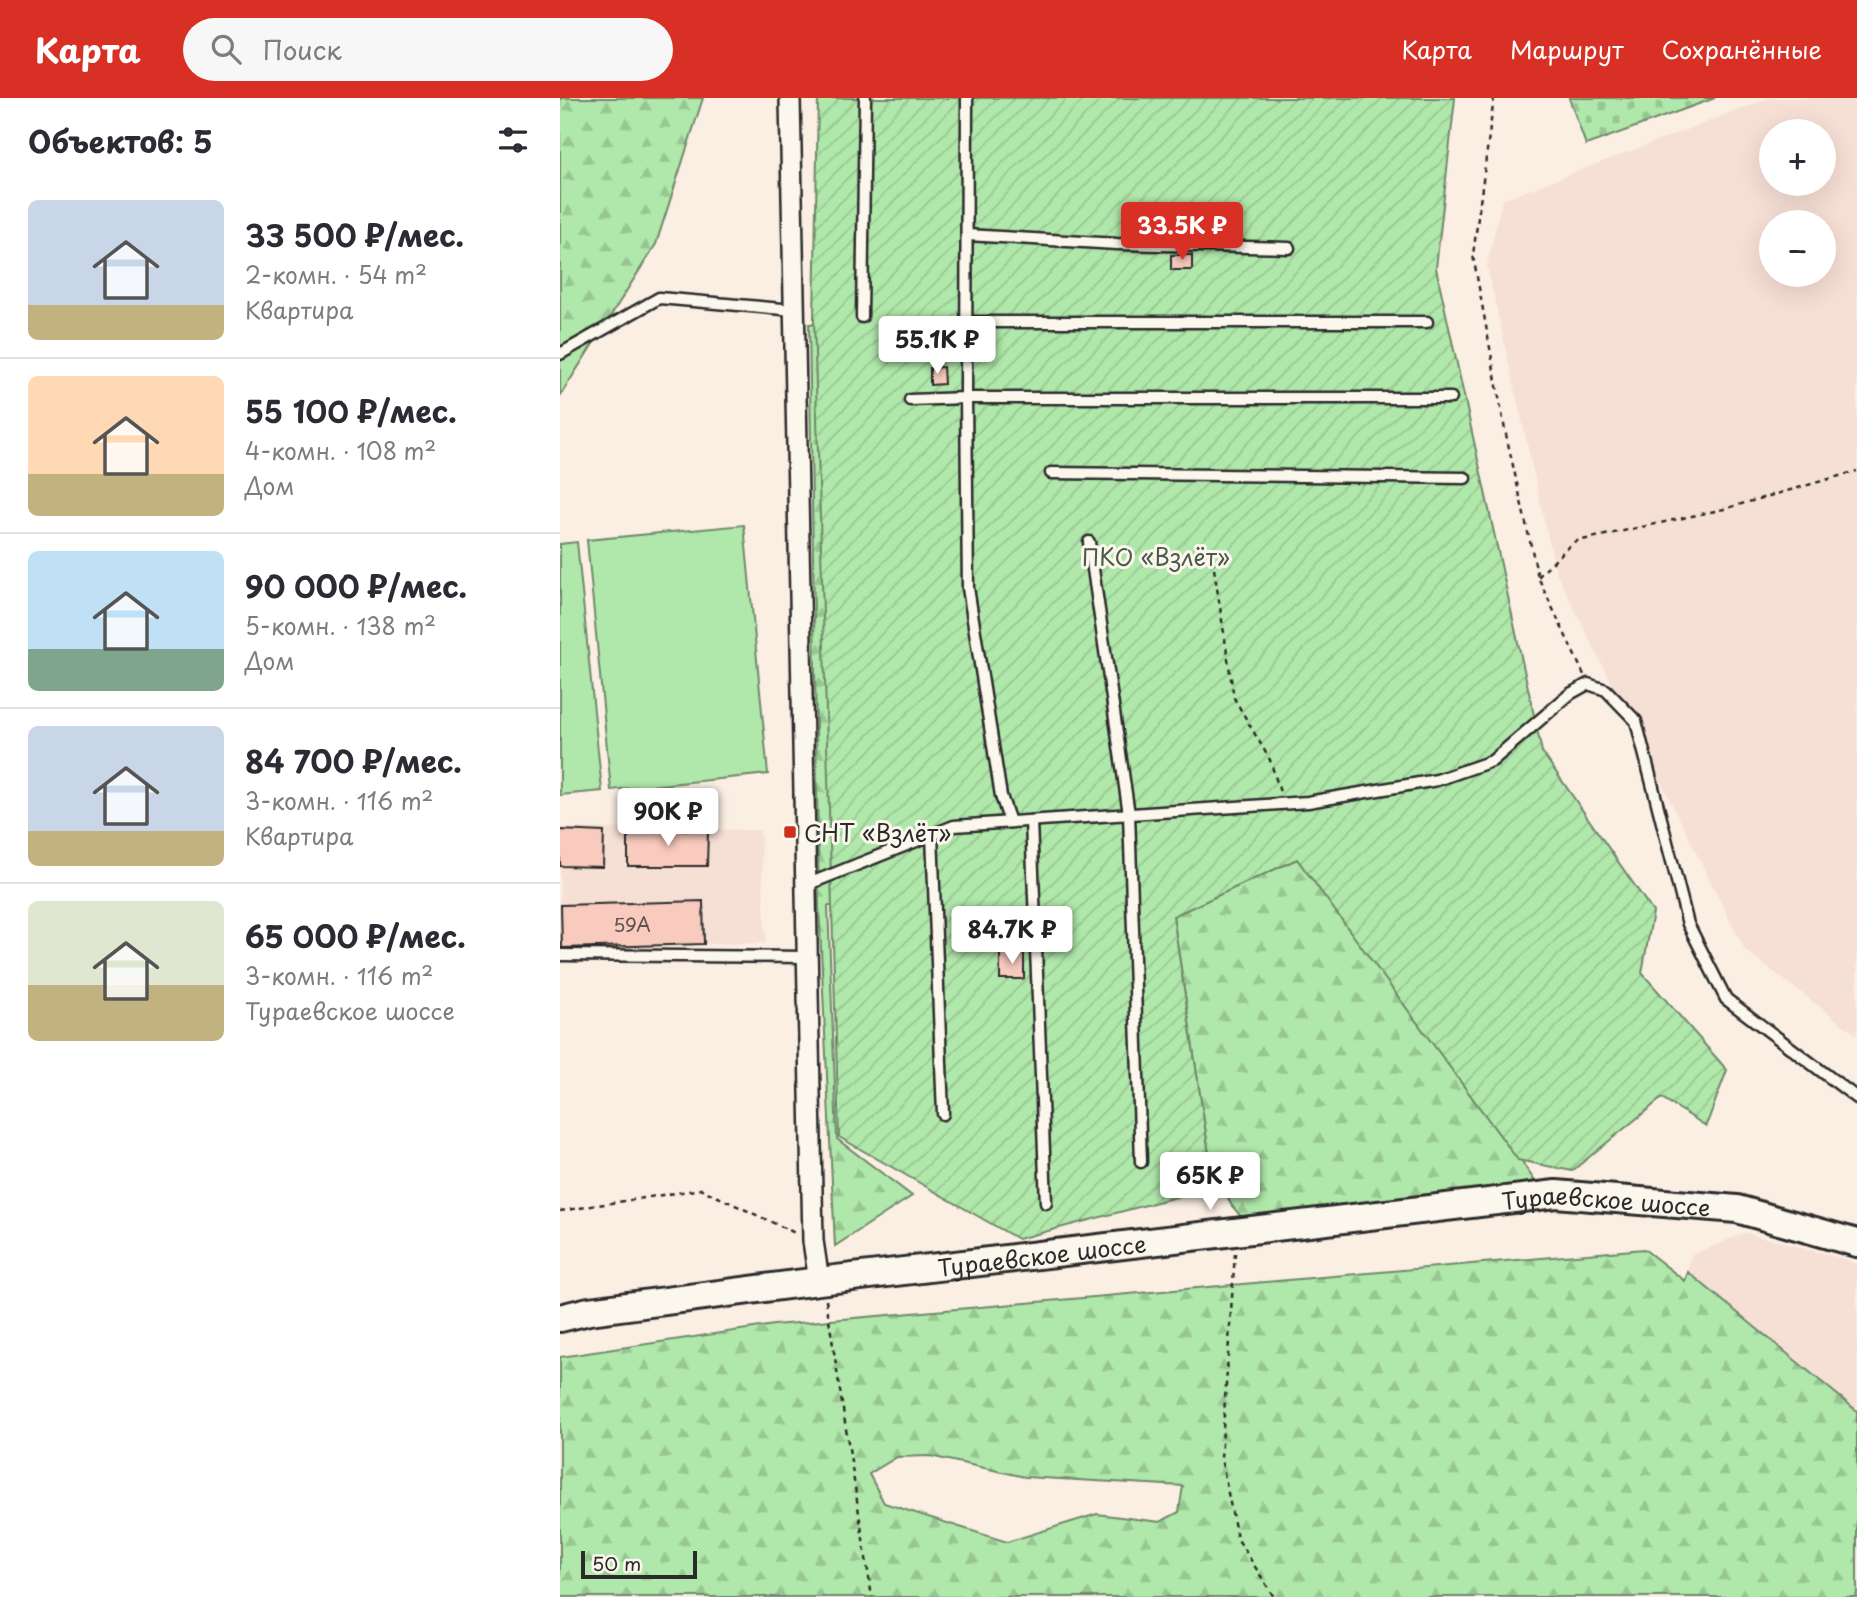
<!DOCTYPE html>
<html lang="ru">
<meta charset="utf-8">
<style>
body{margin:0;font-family:"Playpen Sans",sans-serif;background:#f7f7f7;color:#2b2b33;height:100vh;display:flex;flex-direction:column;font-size:26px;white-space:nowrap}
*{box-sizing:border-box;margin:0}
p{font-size:23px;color:#7c7c81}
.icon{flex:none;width:38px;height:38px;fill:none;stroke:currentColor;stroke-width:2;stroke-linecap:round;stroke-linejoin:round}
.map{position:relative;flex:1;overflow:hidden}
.side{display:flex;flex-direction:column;background:#fff;width:560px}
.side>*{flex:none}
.controls{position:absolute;left:1199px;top:21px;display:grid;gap:14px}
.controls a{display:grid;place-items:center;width:77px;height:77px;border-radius:50%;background:#fff;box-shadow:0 7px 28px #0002;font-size:35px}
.scale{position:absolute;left:21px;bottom:18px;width:116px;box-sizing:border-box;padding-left:7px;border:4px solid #2b2b2b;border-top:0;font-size:19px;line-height:24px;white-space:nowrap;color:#2b2b2b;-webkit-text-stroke:5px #fbf7ec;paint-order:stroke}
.price{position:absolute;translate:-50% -60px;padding:0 16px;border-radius:7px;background:#fff;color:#222;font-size:23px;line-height:46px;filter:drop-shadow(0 2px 4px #0008)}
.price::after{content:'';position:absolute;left:50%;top:42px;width:21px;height:16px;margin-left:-10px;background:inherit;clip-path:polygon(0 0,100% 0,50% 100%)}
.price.active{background:#d93025;color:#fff}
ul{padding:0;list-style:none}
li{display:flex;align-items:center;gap:21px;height:175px;padding:0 28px}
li+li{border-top:2px solid #e1e1e2}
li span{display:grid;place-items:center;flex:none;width:196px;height:140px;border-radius:10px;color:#555}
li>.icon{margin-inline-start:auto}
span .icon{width:84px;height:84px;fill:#fffc;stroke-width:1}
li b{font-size:30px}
h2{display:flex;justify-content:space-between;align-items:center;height:84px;padding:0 28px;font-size:30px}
header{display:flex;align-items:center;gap:42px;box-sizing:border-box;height:98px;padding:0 35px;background:#d93025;color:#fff}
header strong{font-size:33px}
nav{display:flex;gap:38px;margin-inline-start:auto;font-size:24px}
.search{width:490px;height:63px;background:#f7f7f7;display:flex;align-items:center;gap:18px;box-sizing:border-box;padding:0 24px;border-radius:38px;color:#7c7c81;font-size:26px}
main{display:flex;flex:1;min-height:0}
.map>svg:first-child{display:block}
.built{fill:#f6dfd5;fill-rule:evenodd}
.forest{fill:url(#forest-firs);stroke:#6e896a;stroke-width:2;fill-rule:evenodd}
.cemetery{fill:url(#cemetery-stones);stroke:#6e896a;stroke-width:2}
.garden{fill:url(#garden-furrows);stroke:#6e896a;stroke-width:2}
.pitch{fill:#b0e7aa;stroke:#6e896a;stroke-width:2}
.building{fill:#f9cabe;stroke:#2b2b2b;stroke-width:2}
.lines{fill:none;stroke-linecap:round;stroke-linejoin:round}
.lane-casing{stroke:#2b2b2b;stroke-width:15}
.street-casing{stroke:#2b2b2b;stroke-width:24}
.secondary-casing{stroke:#2b2b2b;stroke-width:32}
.path{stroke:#2b2b2b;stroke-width:2.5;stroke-dasharray:5 5;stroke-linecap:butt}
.lane{stroke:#fbf7ec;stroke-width:10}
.street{stroke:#fbf7ec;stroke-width:19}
.secondary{stroke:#fbf7ec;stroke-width:26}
.poi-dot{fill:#c8321e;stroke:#fbf7ec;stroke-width:2.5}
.labels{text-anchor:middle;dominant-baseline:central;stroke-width:6;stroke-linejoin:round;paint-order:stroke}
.number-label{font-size:19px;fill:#5e5350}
.park-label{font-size:23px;fill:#4c5a4b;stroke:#fbf7ec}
.poi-label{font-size:23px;fill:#2b2b2b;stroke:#fbf7ec;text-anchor:start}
.street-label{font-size:23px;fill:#2b2b2b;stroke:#fbf7ec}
</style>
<header>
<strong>Карта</strong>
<div class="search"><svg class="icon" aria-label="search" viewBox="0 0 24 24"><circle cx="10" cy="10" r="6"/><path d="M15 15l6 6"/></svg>Поиск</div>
<nav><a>Карта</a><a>Маршрут</a><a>Сохранённые</a></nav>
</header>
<main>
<section class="side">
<h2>Объектов: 5<svg class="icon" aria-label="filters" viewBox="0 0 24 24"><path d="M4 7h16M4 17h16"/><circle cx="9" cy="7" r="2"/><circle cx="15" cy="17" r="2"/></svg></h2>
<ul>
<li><span style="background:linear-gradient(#c9d6e8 75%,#c2b280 0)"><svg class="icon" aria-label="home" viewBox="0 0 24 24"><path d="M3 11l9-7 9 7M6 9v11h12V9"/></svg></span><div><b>33 500 ₽/мес.</b><p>2-комн. · 54 m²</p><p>Квартира</p></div></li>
<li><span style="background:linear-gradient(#ffd9b3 70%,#c2b280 0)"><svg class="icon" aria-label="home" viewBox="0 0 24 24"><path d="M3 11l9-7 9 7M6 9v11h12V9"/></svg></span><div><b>55 100 ₽/мес.</b><p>4-комн. · 108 m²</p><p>Дом</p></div></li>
<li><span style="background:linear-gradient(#bfe0f5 70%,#7fa58c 0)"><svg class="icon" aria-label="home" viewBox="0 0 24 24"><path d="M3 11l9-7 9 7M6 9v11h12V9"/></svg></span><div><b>90 000 ₽/мес.</b><p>5-комн. · 138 m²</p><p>Дом</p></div></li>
<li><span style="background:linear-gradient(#c9d6e8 75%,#c2b280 0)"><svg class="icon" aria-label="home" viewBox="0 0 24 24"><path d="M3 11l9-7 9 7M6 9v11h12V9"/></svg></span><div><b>84 700 ₽/мес.</b><p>3-комн. · 116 m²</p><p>Квартира</p></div></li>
<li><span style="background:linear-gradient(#dfe7d0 60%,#c2b280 0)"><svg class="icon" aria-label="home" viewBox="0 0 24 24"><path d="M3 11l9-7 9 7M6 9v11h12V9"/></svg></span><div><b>65 000 ₽/мес.</b><p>3-комн. · 116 m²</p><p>Тураевское шоссе</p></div></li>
</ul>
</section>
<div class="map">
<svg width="1297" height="1499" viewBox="0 0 1297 1499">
<defs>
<pattern id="forest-firs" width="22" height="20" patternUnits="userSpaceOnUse" patternTransform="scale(1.75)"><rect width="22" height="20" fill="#b0e7aa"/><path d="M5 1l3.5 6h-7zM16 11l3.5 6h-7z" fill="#98c692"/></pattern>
<pattern id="cemetery-stones" width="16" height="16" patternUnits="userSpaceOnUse" patternTransform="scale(1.75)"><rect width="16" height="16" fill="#b0e7aa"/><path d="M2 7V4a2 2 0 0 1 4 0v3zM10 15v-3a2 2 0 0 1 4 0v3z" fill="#98c692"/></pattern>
<pattern id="garden-furrows" width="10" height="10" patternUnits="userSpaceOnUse" patternTransform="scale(1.75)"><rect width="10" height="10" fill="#b0e7aa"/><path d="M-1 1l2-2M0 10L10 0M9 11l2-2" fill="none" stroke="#98c692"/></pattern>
</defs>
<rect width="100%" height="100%" fill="#fbeee3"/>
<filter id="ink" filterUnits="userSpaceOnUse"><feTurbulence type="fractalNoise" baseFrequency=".0143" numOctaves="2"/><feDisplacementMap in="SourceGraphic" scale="14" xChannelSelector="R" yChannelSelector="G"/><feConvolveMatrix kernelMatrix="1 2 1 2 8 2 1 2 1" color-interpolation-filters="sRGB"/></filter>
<g filter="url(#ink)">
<g class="built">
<path d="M 1210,0 L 1297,0 L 1297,937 L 1185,852 L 996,474 L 927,168 L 942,102 ZM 1211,33 L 1264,33 L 1264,86 L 1211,86 ZM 1211,124 L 1264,124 L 1264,177 L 1211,177 Z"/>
<polygon points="0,730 200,732 206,845 0,848"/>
<polygon points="1185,1135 1285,1161 1297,1167 1297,1313 1128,1174 1131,1157"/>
</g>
<g class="forest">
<polygon points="0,0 143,0 96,146 0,298"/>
<polygon points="249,226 272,226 380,808 268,808 277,1041 352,1098 275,1148 259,808"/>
<polygon points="737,761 959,1056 964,1067 978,1088 685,1123 672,1108 666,1096 654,1089 613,818"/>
<path d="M 1084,1151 L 1125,1183 L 1128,1174 L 1297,1313 L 1297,1499 L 0,1499 L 0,1259 L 214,1227 ZM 370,1358 L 465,1379 L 623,1388 L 619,1414 L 600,1424 L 537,1416 L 447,1444 L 324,1405 L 309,1376 L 337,1359 Z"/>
</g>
<polygon class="cemetery" points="1009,0 1155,0 1026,47"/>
<polygon class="garden" points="258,0 895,0 876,170 982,654 1093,814 1082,875 1167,972 1146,1028 1102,1000 1012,1073 958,1062 737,761 613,818 654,1089 458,1141 279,1039 254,222"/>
<g class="pitch">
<polygon points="184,427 208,676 51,692 27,442"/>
<polygon points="17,444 42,693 0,697 0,446"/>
</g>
<g class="building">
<rect x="611" y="157" width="21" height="15"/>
<polygon points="383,269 384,286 370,287 370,270"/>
<polygon points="68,731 148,732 147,768 68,768"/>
<polygon points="0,732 44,734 43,769 0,768"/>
<polygon points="143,803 144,846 2,850 1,807"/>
<polygon points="464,854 464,881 440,881 440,855"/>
</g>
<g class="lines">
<g class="lane-casing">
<g id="lane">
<polyline points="407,0 406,300 408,490 441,698 450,724"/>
<polyline points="407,137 557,146 729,150"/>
<polyline points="302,219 305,0"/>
<polyline points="407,224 867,224"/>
<polyline points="0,256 99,200 234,212"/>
<polyline points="350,302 406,300 891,300"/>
<polyline points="491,375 905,380"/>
<polyline points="529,444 569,716 581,1064"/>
<polyline points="471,723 486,1105"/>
<polyline points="372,737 383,1016"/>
<polyline points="246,787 394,728 748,704 877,682 932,663 1010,596 1028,586 1046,592 1076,623 1128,826 1166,901 1297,1000"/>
<polyline points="0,857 248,859"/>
</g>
</g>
<g class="street-casing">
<polyline id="street" points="230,0 253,1143 259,1183"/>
</g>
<g class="secondary-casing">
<g id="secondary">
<path id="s1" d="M 0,1220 L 29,1213 L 259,1183 L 996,1096 L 1177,1111 L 1297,1145"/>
</g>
</g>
<g class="path">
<polyline points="934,0 913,157 945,332 978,479 1024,577"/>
<polyline points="651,451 674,600 710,662 720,694"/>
<polyline points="978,479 1013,444 1164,411 1297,373"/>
<polyline points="0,1113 141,1091 235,1135"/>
<polyline points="675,1155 661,1360 677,1440 714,1499"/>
<polyline points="266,1202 312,1499"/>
</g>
<use href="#lane" class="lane"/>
<use href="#street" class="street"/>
<use href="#secondary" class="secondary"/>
</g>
</g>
<rect class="poi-dot" x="223" y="727" width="14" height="14" rx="3.5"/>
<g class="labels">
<g class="number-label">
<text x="72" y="826">59А</text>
</g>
<g class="park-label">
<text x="596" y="458">ПКО «Взлёт»</text>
</g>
<g class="poi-label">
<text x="244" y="734">СНТ «Взлёт»</text>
</g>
<g class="street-label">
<text stroke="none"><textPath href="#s1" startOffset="1054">Тураевское шоссе</textPath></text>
<text stroke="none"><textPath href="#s1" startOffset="486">Тураевское шоссе</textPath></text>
</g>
</g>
</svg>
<div class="controls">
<a>+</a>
<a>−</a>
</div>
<div class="scale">50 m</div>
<b class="price active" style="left:622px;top:164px">33.5K ₽</b>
<b class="price" style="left:377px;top:278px">55.1K ₽</b>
<b class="price" style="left:108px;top:750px">90K ₽</b>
<b class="price" style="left:452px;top:868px">84.7K ₽</b>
<b class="price" style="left:650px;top:1114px">65K ₽</b>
</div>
</main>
